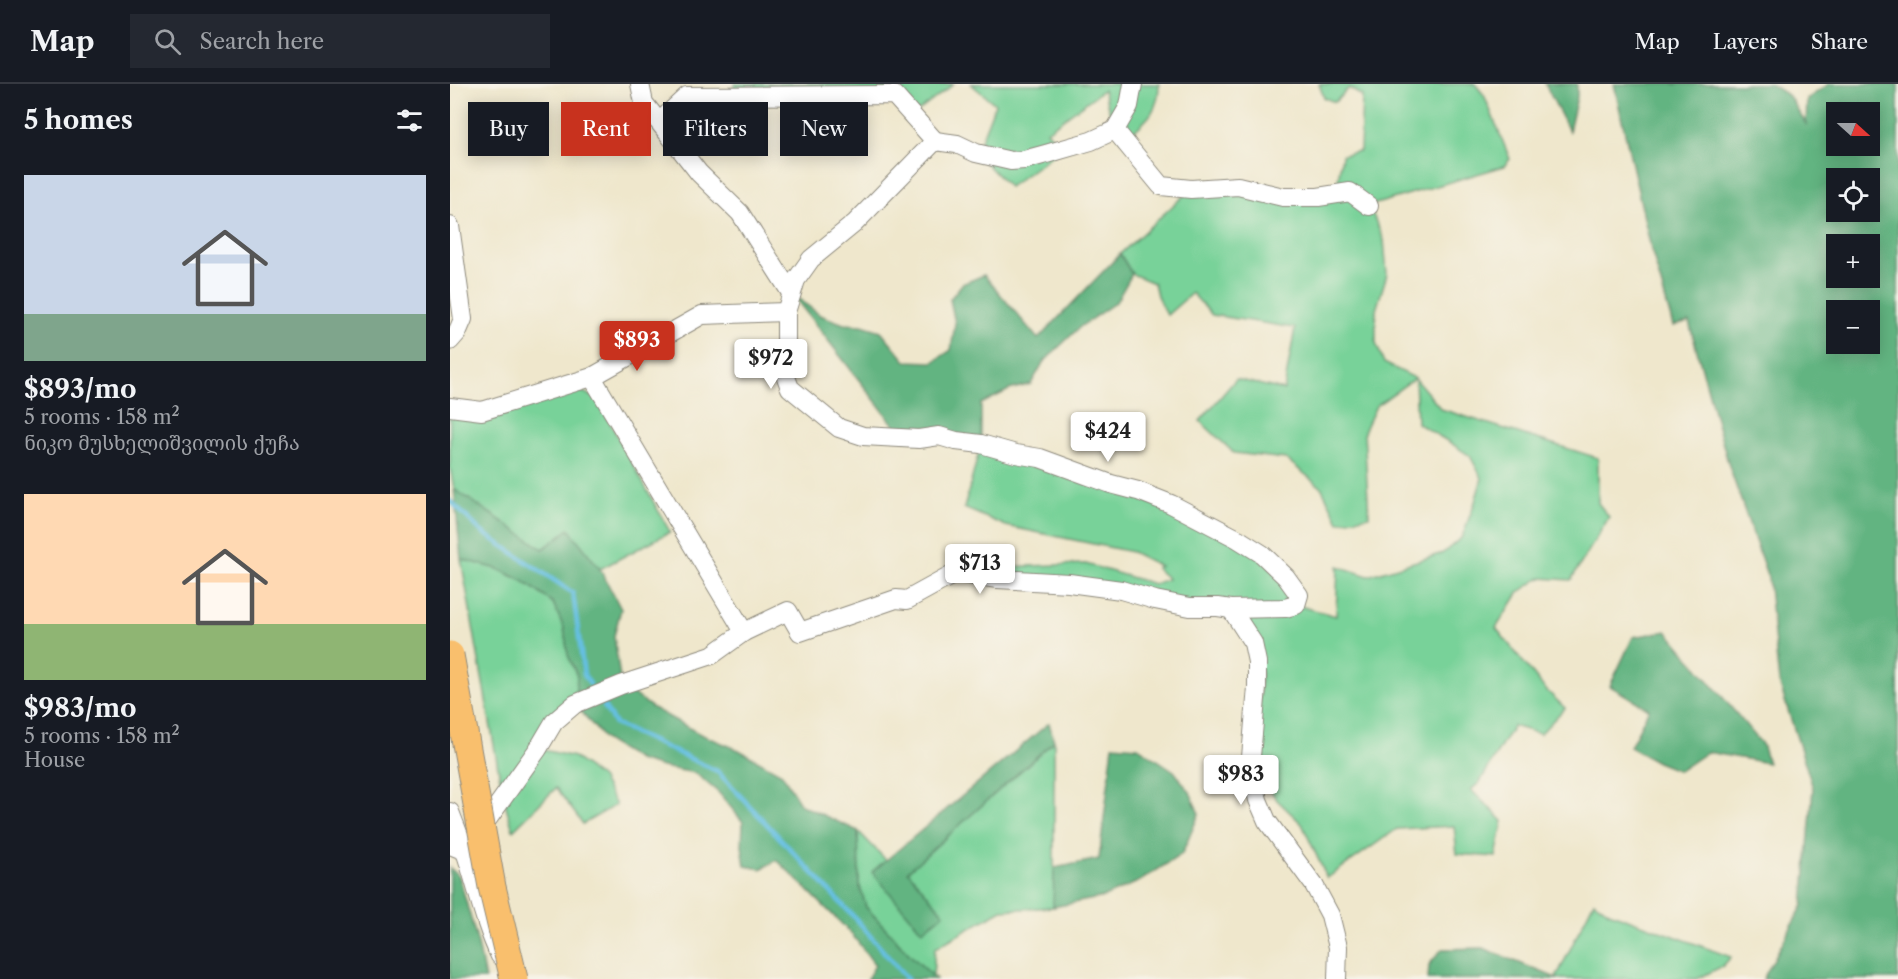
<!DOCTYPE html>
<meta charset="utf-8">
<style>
body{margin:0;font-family:"Libre Caslon Text","Noto Serif Georgian",serif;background:#242831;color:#f1f3f6;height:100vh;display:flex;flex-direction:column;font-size:22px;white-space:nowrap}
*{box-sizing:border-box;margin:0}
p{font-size:20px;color:#9ea1a6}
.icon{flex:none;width:33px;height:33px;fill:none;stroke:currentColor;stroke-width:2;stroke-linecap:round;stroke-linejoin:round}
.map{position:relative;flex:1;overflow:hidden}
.details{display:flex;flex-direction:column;background:#171b24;width:450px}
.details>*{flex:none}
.hud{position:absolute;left:18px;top:18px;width:570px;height:54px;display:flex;gap:12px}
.needle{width:39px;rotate:111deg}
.controls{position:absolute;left:1376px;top:18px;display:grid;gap:12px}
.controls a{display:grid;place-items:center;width:54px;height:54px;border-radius:0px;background:#171b24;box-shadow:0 3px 15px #0003;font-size:30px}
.price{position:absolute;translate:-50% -51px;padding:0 14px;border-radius:6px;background:#fff;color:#222;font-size:20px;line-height:39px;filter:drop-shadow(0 2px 3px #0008)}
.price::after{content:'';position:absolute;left:50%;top:36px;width:18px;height:14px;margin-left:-9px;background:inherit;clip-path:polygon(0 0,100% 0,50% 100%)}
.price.selected{background:#c8321e;color:#fff}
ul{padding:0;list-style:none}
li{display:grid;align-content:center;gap:12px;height:318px;padding:0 24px}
li span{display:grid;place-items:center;height:186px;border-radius:0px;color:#555}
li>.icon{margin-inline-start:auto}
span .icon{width:108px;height:108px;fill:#fffc;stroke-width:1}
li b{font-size:26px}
h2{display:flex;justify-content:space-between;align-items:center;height:72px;padding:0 24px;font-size:26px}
.tag{padding:0 21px;border-radius:0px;background:#171b24;box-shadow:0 3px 15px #0003;font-size:21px;line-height:54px}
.tag.selected{background:#c8321e;color:#fff}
header{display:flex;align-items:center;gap:36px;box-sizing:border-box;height:84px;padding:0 30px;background:#171b24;border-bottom:2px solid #363941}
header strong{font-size:28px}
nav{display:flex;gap:33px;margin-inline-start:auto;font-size:21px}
.search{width:420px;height:54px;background:#242831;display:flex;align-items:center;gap:15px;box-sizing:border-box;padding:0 21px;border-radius:0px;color:#9ea1a6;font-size:22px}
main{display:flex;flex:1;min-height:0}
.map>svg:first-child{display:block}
.green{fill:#78d299;stroke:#527e62;stroke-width:1.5}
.forest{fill:#62b481;stroke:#467056;stroke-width:1.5;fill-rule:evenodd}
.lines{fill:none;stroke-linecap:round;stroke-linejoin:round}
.stream{stroke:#65c0e3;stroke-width:4.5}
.minor-casing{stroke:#8d897c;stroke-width:20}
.minor{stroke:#fff;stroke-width:18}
.highway-bridge-casing{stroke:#8d897c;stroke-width:29;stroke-linecap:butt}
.highway-bridge{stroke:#f9bf6d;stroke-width:27}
</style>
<header>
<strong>Map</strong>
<div class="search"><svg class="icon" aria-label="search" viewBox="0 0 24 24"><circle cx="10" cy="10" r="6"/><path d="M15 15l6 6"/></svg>Search here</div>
<nav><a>Map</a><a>Layers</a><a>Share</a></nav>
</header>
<main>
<section class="details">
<h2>5 homes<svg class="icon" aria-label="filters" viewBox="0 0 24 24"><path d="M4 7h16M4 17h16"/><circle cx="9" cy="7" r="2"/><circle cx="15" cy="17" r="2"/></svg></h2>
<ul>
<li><span style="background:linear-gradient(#c9d6e8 75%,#7fa58c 0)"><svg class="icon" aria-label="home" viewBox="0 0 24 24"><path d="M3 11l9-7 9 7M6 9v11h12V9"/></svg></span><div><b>$893/mo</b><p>5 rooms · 158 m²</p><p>ნიკო მუსხელიშვილის ქუჩა</p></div></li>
<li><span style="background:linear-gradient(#ffd9b3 70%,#8fb573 0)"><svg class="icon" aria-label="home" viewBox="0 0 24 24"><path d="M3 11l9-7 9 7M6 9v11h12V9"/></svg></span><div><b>$983/mo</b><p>5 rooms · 158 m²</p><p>House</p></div></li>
</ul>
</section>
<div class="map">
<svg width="1448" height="895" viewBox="0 0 1448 895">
<rect width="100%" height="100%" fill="#f7f3e8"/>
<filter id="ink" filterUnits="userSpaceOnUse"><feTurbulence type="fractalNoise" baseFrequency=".0167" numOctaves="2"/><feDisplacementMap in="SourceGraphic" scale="12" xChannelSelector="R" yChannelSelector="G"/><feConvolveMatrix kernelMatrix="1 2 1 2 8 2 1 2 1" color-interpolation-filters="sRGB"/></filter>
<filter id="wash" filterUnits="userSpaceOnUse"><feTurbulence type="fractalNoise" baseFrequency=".008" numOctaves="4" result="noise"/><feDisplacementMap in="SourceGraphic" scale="24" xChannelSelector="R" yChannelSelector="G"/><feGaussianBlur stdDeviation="1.35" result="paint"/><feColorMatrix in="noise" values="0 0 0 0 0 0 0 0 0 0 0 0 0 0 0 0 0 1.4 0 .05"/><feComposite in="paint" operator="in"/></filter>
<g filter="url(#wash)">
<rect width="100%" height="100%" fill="#efe7cc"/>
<g class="green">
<polygon points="285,0 504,0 462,32 444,11 282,11"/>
<path d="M 521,0 L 709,0 C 709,30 694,38 673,57 L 665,46 L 653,6 L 597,47 L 612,64 L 559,103 L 526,69 L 545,20 Z"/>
<polygon points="869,0 1025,0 1034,11 1060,75 1054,82 919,122 934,156 937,190 926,226 926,259 934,279 965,294 991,325 1148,374 1148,419 1159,433 1121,496 1090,494 1069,508 1046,544 1094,604 1115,624 1090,650 1063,642 1030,698 1021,706 1053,737 1046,773 1007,770 1004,742 947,745 877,794 852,740 827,716 806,687 811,589 781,525 548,495 550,483 636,480 704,500 718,495 706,484 710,482 682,468 556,442 514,424 531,360 661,400 812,470 846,521 886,532 888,482 918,492 993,469 1012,453 1025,418 1032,394 1020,372 999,358 967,339 965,294 926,322 914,348 919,432 889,438 871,403 836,375 784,369 750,337 786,295 834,306 845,244 762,231 742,209 717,231 707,212 704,199 682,190 670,170 741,105 886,109 892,71 910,67 912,12 899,4 885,18 874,14"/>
<polygon points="122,302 147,315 220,448 150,485 119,446 93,465 4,405 0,383 0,331"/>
<polygon points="11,475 48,485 73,497 103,519 114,544 118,571 127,592 125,620 89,665 124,673 151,694 166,721 133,740 106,704 63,746 53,712"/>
<polygon points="604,657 604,823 552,826 485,864 483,892 460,871 416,823 409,800 408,747 436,776 423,787 494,830 457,788"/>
<polygon points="1144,817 1159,828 1281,873 1273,882 1247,895 1112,895 1106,894"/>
</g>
<g class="forest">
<polygon points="1095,0 1127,0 1127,13 1119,47"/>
<path d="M 1164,0 L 1320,0 L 1339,12 L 1356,40 L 1357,15 L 1379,0 L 1448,0 L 1448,895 L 1313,895 L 1353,821 L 1363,704 L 1329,598 L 1318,494 L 1279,382 L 1239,238 L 1223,242 L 1201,165 ZM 1386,28 L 1419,28 L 1419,62 L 1386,62 ZM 1386,94 L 1419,94 L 1419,128 L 1386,128 ZM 1386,160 L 1419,160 L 1419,194 L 1386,194 ZM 1419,226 L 1419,260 L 1386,260 L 1386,226 Z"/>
<polygon points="670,170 682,190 666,218 630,243 610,262 593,279 581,300 559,306 531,320 531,360 455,355 341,209 370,231 394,240 412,241 431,247 456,277 483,278 501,266 505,239 500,215 512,200 534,191 588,255"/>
<polygon points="4,405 93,465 119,445 150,485 171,525 164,552 171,601 203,624 250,650 289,666 332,690 351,721 408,747 409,800 416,823 460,871 486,895 417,895 425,881 401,849 327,776 311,785 295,782 292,762 293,738 269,709 245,689 212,683 188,676 155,656 125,620 127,592 118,571 114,544 103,519 73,497 48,485 11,475"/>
<polygon points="1217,547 1312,660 1318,679 1257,668 1229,687 1207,678 1180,663 1199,625 1160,602 1183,553"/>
<polygon points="599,639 604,657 458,787 494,830 472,847 422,788"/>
<polygon points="663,661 688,663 724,687 740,708 749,730 732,770 690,797 654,813 603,823 604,784 649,775"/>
<polygon points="0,784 9,792 28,860 35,895 0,895"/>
<polygon points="1033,864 1106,894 1107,895 978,895 979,881 992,865"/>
</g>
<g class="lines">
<g class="stream">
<polyline points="0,417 32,448 123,509 134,591 140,600"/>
<polyline points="154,622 165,640 267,687 404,833 457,895"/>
</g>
</g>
</g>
<g filter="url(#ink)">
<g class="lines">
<g class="minor-casing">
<g id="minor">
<polyline points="190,0 194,19 249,89 290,129 341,209"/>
<polyline points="683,0 679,22 665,46 711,102 741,105 788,102 833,113 868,113 900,108 919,122"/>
<polyline points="485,57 507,60 526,69 561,77 574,76 596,70 641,57 665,46"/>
<polyline points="0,142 13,235 7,249 0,257"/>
<polyline points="142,293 294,548"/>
<polyline points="0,323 32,327 142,293 252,231 336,228 346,196 361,175 405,139 485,57 444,11 237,12 209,38"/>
<polyline points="781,525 803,559 807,578 807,603 801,673 803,694 808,716 817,737 864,801 880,831 888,863 887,895"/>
<polyline points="0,728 15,767"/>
<path d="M 0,761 L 15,767 C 27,802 34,839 50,872"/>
<polyline points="15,767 88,665 104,638 125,620 171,601 262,571 294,548 338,527 350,548 446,515 457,516 506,489 548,495 619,499 671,506 705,516 740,523 768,523 781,525 835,524 846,521 849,511 836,493 812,470 788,455 721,420 688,407 661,400 590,374 566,370 531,360 506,357 489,352 469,355 413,352 389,344 340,304 336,293 336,228"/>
</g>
</g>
<use href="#minor" class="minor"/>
<g class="highway-bridge-casing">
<polyline id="highway-bridge" points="0,571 42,803 64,895"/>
</g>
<use href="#highway-bridge" class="highway-bridge"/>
</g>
</g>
</svg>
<div class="controls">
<a><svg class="needle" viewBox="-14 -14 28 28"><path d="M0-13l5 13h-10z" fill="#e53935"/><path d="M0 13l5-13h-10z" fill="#9ea1a6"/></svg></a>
<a><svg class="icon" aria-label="locate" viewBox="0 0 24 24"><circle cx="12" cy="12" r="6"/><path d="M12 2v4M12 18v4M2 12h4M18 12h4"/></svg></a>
<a>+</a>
<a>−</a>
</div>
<b class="price selected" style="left:187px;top:288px">$893</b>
<b class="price" style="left:321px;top:306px">$972</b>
<b class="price" style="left:658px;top:379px">$424</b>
<b class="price" style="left:530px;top:511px">$713</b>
<b class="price" style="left:791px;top:722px">$983</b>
<div class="hud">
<a class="tag">Buy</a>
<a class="tag selected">Rent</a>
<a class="tag">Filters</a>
<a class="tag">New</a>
</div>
</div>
</main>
